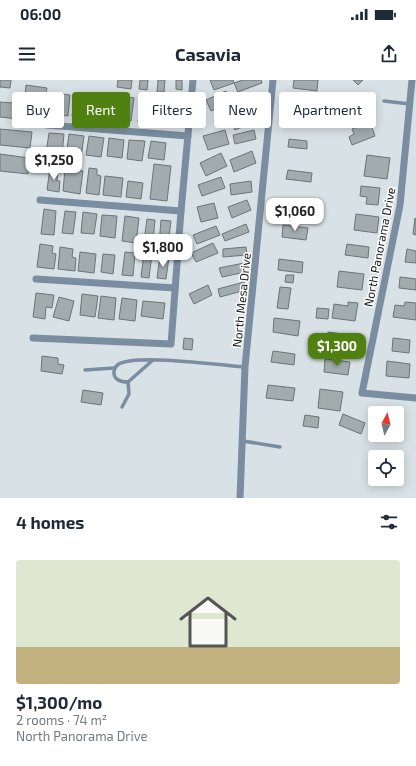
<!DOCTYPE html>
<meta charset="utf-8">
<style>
body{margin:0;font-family:"Exo 2",sans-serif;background:#f2f2f3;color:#1f2937;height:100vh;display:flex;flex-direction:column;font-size:15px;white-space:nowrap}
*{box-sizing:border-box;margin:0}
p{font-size:13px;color:#747a83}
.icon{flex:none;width:22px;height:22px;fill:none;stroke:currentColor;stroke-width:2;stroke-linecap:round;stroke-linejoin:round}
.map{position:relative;height:418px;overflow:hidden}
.side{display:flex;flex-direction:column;background:#fff;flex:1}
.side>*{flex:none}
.guide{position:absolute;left:12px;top:12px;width:392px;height:36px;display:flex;gap:8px}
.needle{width:26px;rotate:7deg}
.tools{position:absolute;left:368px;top:326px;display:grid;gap:8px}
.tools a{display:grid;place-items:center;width:36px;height:36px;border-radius:4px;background:#fff;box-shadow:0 2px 10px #0003;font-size:20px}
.price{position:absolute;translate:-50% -34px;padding:0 9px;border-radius:8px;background:#fff;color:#222;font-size:13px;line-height:26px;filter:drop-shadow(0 1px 2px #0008)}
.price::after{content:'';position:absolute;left:50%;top:24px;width:12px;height:9px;margin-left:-6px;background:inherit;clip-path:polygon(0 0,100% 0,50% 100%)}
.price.on{background:#508010;color:#fff}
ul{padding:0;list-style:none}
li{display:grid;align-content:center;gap:8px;height:212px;padding:0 16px}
li span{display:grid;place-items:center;height:124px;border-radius:4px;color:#555}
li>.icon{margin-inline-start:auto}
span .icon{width:72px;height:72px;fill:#fffc;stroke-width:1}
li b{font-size:17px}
h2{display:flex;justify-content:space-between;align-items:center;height:48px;padding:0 16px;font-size:17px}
.pill{padding:0 14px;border-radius:4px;background:#fff;box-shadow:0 2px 10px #0003;font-size:14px;line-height:36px}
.pill.on{background:#508010;color:#fff}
.status{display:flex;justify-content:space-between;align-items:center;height:28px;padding:0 20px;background:#fff;direction:ltr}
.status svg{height:11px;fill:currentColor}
header{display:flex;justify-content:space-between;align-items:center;height:52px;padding:0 16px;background:#fff;font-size:18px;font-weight:700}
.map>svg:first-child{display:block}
.building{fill:#a2acae;stroke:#6b7577}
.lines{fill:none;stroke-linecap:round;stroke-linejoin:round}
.service{stroke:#7a8da1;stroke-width:3.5}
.minor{stroke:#7a8da1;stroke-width:7}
.labels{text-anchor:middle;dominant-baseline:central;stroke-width:3;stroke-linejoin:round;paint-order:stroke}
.street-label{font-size:12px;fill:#121517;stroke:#fff}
</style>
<div class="status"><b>06:00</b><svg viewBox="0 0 49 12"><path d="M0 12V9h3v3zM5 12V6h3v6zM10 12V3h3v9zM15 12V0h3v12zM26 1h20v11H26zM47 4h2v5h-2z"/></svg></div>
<header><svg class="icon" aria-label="menu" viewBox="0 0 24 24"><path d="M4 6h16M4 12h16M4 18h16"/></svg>Casavia<svg class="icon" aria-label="share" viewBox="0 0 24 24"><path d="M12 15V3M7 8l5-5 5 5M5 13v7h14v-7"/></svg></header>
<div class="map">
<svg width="416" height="418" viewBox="0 0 416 418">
<rect width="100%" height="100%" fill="#d8e1e5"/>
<g class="building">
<polygon points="0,0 11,0 10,8 0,7"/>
<polygon points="118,0 132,0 131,9 117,7"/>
<polygon points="140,0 148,0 147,10 139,9"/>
<polygon points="158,0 165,0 164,12 157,12"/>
<polygon points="176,0 182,0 182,10 176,9"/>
<polygon points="210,0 233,0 234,3 214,10"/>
<polygon points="243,0 261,0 262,3 238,12 234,3"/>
<polygon points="294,0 318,0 317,11 293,8"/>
<polygon points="353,0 363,0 358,5"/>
<polygon points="26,5 47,8 45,20 25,17"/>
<polygon points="226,11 231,22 211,31 206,20"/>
<polygon points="53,13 70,15 68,36 51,34"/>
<polygon points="97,13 113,15 110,40 94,38"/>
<polygon points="256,13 260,20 242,29 238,22"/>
<polygon points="75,15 91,17 88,38 72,36"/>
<polygon points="120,16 134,18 131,41 117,40"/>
<polygon points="343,16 362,18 361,34 341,32"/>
<polygon points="157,19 167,20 164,44 154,42"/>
<polygon points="141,21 149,22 147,43 138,42"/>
<polygon points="0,22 13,23 13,28 38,31 37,41 0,37"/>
<polygon points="174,22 184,23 181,45 171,44"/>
<polygon points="291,28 313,31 311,43 290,41"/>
<polygon points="256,31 259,40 235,50 231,41"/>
<polygon points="370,42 375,56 352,65 349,57 354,54 352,49"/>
<polygon points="0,49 32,52 30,68 0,65"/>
<polygon points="225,50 229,64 208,70 203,56"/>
<polygon points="254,50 256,59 235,64 233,55"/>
<polygon points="49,53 64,54 62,75 46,73"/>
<polygon points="69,54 84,56 81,78 66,76"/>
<polygon points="89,56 104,58 101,77 86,75"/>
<polygon points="109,58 124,60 122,78 107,76"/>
<polygon points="289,59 307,61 307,69 288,67"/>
<polygon points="129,60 145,61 142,81 127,79"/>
<polygon points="151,61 166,63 164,80 148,78"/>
<polygon points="252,71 256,83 234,92 230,80"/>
<polygon points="221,73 227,86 206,96 200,83"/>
<polygon points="0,74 29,78 28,94 0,91"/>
<polygon points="367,75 390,78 387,99 364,96"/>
<polygon points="154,84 171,86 167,121 150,119"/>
<polygon points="50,88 58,89 57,101 60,101 59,112 47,110"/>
<polygon points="89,88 97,89 97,95 101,96 99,115 86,113"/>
<polygon points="65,89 83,91 80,114 63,111"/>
<polygon points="288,90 312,93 311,102 286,99"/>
<polygon points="105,96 123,98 121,117 103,115"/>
<polygon points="221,97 225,108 202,116 198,105"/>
<polygon points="128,101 143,103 141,119 126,117"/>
<polygon points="251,101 252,112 231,115 230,104"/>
<polygon points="361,106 380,108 378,125 366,124 367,117 360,116"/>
<polygon points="247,120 251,130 232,138 228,127"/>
<polygon points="284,120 309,123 307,136 296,134 297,130 283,128"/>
<polygon points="214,123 218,138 201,142 197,127"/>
<polygon points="44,129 56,131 54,155 41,154"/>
<polygon points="65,131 76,132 73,154 62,153"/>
<polygon points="83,132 97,134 94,154 81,153"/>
<polygon points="356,134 379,137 377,153 354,150"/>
<polygon points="102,135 117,136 115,158 100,156"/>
<polygon points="125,136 139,138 136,163 122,161"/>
<polygon points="415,138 416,139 416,155 413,154"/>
<polygon points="147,139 155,140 153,162 144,161"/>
<polygon points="161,140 171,141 168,165 159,164"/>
<polygon points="246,144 249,152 225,161 222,154"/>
<polygon points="283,145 308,148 306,160 282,157"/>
<polygon points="216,146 220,155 197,164 193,155"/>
<polygon points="213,163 218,173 196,182 191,173"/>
<polygon points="40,164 53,166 52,173 56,174 54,189 37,187"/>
<polygon points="347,164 369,167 368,178 345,175"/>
<polygon points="60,167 73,169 72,177 76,178 75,191 58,189"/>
<polygon points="246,167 247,175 223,177 223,169"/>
<polygon points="407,169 416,171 416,183 405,182"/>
<polygon points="80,172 96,174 94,193 78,191"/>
<polygon points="125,172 135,173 133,196 122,195"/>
<polygon points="144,173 152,174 149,198 141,197"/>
<polygon points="103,174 115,175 113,194 101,192"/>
<polygon points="160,176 169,177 166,199 157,198"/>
<polygon points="279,179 303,182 302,193 278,190"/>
<polygon points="244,183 246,192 222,197 219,188"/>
<polygon points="339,191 364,194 362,210 337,207"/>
<polygon points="286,195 294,195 293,203 285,202"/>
<polygon points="400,197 416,199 416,210 399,208"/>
<polygon points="244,202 246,210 220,217 218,209"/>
<polygon points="208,205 212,215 194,224 189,214"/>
<polygon points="280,207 291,208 288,229 277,228"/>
<polygon points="36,213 54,215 52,228 46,227 45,239 33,237"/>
<polygon points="82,214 98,216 95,237 80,235"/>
<polygon points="101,216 116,218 114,240 98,238"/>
<polygon points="59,217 74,221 69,241 53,237"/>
<polygon points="122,218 137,220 135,241 119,239"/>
<polygon points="143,221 165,223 163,239 141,236"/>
<polygon points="348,222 358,223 355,241 332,238 334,224 348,226"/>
<polygon points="405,222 416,223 416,240 393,237 395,225 404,226"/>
<polygon points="317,228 329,229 328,239 316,238"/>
<polygon points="274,238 300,241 298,256 273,252"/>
<polygon points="328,252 351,255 349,269 326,266"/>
<polygon points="184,258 193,259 192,270 183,269"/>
<polygon points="393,258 410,260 409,273 392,271"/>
<polygon points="273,271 295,274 294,285 271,282"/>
<polygon points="42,276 58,278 58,284 64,285 62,294 41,291"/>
<polygon points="325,279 350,282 348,295 324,292"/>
<polygon points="387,281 410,284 409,298 386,296"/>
<polygon points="268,305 295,308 293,321 266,318"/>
<polygon points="320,309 343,312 340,331 318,328"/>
<polygon points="83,310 103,313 101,325 81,322"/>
<polygon points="343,334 365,343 361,354 339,345"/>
<polygon points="305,335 319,337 318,348 303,346"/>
</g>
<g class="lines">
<g class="service">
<polyline points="384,21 410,24"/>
<path d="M 153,280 L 128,302 C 121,302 113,300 114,291 C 115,288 116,285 119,284 C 138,274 220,285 245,287"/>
<polyline points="85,290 114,288"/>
<polyline points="122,327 129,314 128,302"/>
<polyline points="243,361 280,367"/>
</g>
<g class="minor">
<polyline points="412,0 400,125 362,313 416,318"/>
<polyline points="47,45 188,56"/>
<polyline points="40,120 181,131"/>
<polyline points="36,199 175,208"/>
<polyline points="33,258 171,264 181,131 193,0"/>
<polyline points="240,418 245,287 273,0"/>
</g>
</g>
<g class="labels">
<g class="street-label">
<text transform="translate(379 167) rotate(-79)">North Panorama Drive</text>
<text transform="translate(241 220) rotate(-84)">North Mesa Drive</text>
</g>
</g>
</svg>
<div class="tools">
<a><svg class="needle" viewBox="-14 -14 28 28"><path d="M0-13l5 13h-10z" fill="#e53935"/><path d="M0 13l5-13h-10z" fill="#747a83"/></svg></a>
<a><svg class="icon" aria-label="locate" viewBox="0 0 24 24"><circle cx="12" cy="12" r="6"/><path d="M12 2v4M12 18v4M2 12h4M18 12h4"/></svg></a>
</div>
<b class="price" style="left:54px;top:101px">$1,250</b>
<b class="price" style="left:295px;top:152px">$1,060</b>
<b class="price" style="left:163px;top:188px">$1,800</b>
<b class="price on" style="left:337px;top:287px">$1,300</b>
<div class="guide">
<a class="pill">Buy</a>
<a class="pill on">Rent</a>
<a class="pill">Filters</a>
<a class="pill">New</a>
<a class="pill">Apartment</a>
</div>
</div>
<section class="side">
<h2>4 homes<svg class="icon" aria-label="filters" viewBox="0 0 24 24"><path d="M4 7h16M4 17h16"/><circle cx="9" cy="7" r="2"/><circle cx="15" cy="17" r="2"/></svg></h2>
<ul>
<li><span style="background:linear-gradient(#dfe7d0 70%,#c2b280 0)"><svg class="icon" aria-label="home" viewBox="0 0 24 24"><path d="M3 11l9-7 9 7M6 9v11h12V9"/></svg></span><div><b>$1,300/mo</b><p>2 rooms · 74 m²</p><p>North Panorama Drive</p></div></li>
</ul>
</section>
